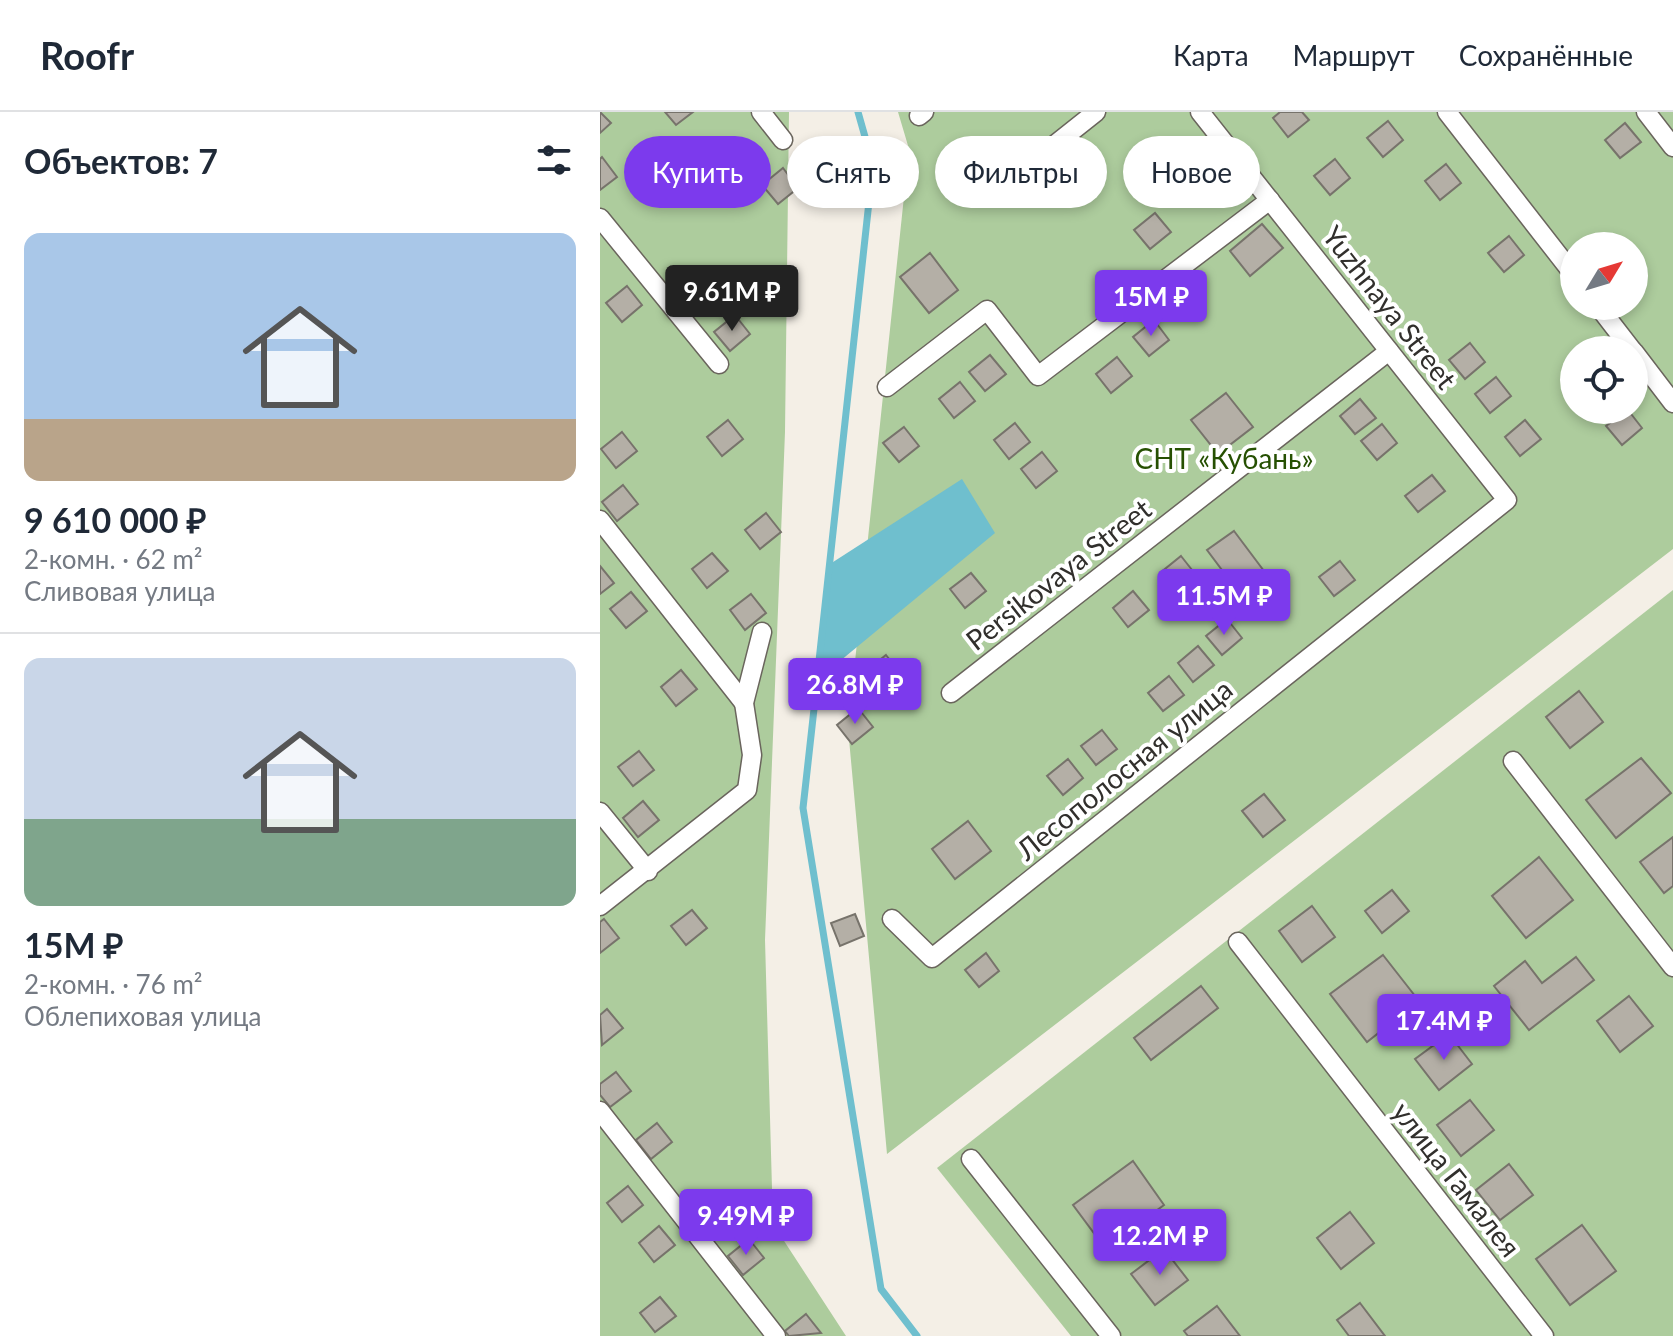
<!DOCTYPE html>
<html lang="ru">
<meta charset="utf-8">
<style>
body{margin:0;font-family:Lato,sans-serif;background:#f6f6f7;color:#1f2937;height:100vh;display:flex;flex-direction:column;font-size:30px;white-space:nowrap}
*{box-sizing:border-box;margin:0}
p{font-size:26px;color:#747a83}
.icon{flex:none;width:44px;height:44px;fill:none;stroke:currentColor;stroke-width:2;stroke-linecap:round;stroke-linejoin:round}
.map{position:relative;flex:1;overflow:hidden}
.drawer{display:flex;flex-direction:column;background:#fff;width:600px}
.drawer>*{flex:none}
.guide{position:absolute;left:24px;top:24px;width:760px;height:72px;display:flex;gap:16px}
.needle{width:52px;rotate:52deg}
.tools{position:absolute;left:960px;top:120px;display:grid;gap:16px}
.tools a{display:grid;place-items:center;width:88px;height:88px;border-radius:50%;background:#fff;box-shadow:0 4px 12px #0003;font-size:40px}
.price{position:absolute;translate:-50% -68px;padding:0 18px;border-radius:8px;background:#7c3aed;color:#fff;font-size:26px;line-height:52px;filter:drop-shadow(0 2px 4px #0008)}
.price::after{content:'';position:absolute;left:50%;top:48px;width:24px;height:18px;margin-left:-12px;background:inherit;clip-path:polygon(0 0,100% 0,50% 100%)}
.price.on{background:#222;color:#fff}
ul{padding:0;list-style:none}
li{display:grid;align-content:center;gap:16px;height:424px;padding:0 24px}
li+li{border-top:2px solid #e0e1e3}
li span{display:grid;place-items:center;height:248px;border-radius:16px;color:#555}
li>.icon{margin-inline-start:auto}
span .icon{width:144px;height:144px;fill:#fffc;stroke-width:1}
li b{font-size:34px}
h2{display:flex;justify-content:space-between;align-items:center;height:96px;padding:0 24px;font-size:34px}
.pill{padding:0 28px;border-radius:36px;background:#fff;box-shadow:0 4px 12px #0003;font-size:28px;line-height:72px}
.pill.on{background:#7c3aed;color:#fff}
header{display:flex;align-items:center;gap:48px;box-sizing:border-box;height:112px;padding:0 40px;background:#fff;border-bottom:2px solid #e0e1e3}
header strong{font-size:38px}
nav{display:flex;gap:44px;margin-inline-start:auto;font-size:28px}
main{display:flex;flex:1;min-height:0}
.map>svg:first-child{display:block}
.green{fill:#adcc9d;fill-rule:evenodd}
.water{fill:#6fbfce}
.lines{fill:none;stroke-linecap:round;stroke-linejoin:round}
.stream{stroke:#6fbfce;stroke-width:7}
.building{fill:#b4afa6;stroke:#77736b;stroke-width:2}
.minor-casing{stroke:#6a655d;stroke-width:21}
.minor{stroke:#fff;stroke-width:18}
.labels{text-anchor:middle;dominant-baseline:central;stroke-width:8;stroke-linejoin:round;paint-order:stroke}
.street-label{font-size:28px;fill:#312f2c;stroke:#fff}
.park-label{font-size:28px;fill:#265002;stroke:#fff}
</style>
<header>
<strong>Roofr</strong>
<nav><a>Карта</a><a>Маршрут</a><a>Сохранённые</a></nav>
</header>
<main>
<section class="drawer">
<h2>Объектов: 7<svg class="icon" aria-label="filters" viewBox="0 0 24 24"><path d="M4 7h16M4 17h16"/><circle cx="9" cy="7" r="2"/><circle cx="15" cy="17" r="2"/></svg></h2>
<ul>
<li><span style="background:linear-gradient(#a9c7e8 75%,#b9a48a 0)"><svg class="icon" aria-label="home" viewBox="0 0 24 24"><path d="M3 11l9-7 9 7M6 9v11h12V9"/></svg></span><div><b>9 610 000 ₽</b><p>2-комн. · 62 m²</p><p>Сливовая улица</p></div></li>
<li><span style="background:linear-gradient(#c9d6e8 65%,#7fa58c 0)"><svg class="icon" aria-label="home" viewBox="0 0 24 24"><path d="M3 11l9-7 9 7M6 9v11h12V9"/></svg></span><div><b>15M ₽</b><p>2-комн. · 76 m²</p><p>Облепиховая улица</p></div></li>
</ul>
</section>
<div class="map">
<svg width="1073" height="1224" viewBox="0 0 1073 1224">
<rect width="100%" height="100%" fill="#f4efe6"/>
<g class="green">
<polygon points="0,0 189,0 185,320 165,828 173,1112 246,1224 0,1224"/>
<path d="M 298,0 L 1073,0 L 1073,437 L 287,1042 L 248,616 L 309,37 ZM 974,134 L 1034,134 L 1034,194 L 974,194 ZM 974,238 L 1034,238 L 1034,298 L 974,298 Z"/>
<polygon points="1073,478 1073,1224 471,1224 337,1056"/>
</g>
<polygon class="water" points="362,367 395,421 217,568 230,452"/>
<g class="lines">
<g class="stream">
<polyline points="219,549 273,53 258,0"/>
<polyline points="218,561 203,696 281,1177 317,1224"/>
</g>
</g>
<g class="building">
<polygon points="0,0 11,11 0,21"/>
<polygon points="65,0 93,0 76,13"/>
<polygon points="680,0 702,0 709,8 688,25 673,6"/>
<polygon points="788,9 803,28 783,45 767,26"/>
<polygon points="1025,11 1041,30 1020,46 1005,28"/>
<polygon points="595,42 610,60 589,77 574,58"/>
<polygon points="2,45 17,65 0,78 0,47"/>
<polygon points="735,47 750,66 730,83 714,64"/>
<polygon points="846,52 861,71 840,88 825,69"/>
<polygon points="183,56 198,76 178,92 162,73"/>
<polygon points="555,101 571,120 550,137 534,118"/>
<polygon points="662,112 683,136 650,164 630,139"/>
<polygon points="909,124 924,143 904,160 888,141"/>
<polygon points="330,141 358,178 329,201 300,165"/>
<polygon points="27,174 42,193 22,210 6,191"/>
<polygon points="135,203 150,222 130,239 114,220"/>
<polygon points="554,208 569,228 549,244 533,225"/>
<polygon points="870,231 885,250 865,267 849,248"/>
<polygon points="390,243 406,262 385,279 369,260"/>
<polygon points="517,245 532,264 511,281 496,262"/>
<polygon points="896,265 911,284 890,301 875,282"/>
<polygon points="360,270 375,289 354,306 339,287"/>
<polygon points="626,281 653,315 618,342 591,308"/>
<polygon points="760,287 776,306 755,322 740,304"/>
<polygon points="1028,298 1042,316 1022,333 1006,314"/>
<polygon points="128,308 143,327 122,344 107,325"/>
<polygon points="925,308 941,327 920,344 905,325"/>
<polygon points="415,311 430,330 409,347 394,328"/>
<polygon points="782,312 797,331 777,348 761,329"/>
<polygon points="304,315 319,334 299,350 283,331"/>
<polygon points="22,320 37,339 16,356 1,337"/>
<polygon points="442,340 457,359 436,376 421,357"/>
<polygon points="832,363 845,379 818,400 805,384"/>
<polygon points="23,373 38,392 17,409 2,390"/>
<polygon points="166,401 181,420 160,437 145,418"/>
<polygon points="634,419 664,459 637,478 607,438"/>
<polygon points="112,441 128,459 107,476 92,457"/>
<polygon points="581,444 596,463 575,480 560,461"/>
<polygon points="740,449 755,468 734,484 719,465"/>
<polygon points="0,454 14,471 0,482"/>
<polygon points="371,461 386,479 365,496 350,477"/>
<polygon points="533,479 549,498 528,515 513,496"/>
<polygon points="31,480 47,499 26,516 10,497"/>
<polygon points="151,482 166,501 145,518 130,498"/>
<polygon points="627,507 642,526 622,543 606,524"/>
<polygon points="598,534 614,553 593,570 578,551"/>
<polygon points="286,543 301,562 280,579 265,560"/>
<polygon points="81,558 97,577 76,594 61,575"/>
<polygon points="569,564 584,583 563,599 548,581"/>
<polygon points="979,579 1003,610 970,636 946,605"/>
<polygon points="258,596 273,615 252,632 237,613"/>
<polygon points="502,618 517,637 496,653 481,634"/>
<polygon points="39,639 54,658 33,674 18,655"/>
<polygon points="1041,646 1071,681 1016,726 986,688"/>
<polygon points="468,647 483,666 463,683 447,664"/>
<polygon points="664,682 685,708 663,725 642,699"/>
<polygon points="43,689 59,708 38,725 23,706"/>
<polygon points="368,709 391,739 355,767 332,737"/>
<polygon points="1073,725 1073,774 1064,781 1040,750"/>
<polygon points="939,745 973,788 926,826 892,784"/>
<polygon points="792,778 809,799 782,821 765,799"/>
<polygon points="712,794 735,825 702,850 679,819"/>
<polygon points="92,798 107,816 86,833 71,814"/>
<polygon points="255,802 264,824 240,834 231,811"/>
<polygon points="4,807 19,826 0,841 0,810"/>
<polygon points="386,841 399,859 379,875 365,858"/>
<polygon points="783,843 819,889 767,930 730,882"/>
<polygon points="976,845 994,868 929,918 894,874 925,849 942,871"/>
<polygon points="601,874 618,896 551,948 534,926"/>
<polygon points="1029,884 1053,914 1020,940 997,909"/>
<polygon points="7,897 23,916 2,933 0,903"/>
<polygon points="849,922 872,952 839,978 815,947"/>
<polygon points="16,960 31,979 10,995 0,983 0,972"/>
<polygon points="870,988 894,1018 861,1044 837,1013"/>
<polygon points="57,1011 72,1030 51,1047 36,1028"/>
<polygon points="533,1049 564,1093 505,1136 473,1093"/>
<polygon points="909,1052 933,1083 900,1108 876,1078"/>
<polygon points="28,1074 43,1093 22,1110 7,1091"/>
<polygon points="120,1090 135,1109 115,1125 99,1106"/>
<polygon points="750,1100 774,1131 741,1157 717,1126"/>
<polygon points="982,1113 1016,1159 970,1193 936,1147"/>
<polygon points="59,1114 75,1133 54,1150 39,1131"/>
<polygon points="149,1127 164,1146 143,1163 128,1144"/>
<polygon points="564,1137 588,1168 555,1193 531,1162"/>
<polygon points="60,1185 76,1204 55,1220 40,1201"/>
<polygon points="760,1191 785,1224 749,1224 737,1208"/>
<polygon points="617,1194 640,1224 588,1224 584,1219"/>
<polygon points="206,1202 221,1221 189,1224 185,1219"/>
</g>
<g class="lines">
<g class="minor-casing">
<g id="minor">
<polyline points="161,0 183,28"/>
<polyline points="847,0 974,163"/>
<polyline points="1046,0 1073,35"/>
<polyline points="319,4 324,0"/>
<polyline points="423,58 496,0"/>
<polyline points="0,106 119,252"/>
<polyline points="998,194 1032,238"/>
<polyline points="1034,240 1073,291"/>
<polyline points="287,275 387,198 438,264 670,88"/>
<polyline points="0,408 144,591"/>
<polyline points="351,581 789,239"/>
<polyline points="913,649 1073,855"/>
<polyline points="0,700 48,759"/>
<polyline points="0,794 147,678 152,643 144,591 162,520"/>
<polyline points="292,807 332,846 907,388 600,0"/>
<polyline points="638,830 944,1224"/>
<polyline points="0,999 176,1224"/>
<polyline points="371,1047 511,1224"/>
</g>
</g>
<use href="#minor" class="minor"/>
</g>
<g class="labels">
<g class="street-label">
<text transform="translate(790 195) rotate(52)">Yuzhnaya Street</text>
<text transform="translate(458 462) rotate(-38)">Persikovaya Street</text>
<text transform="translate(524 657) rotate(-39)">Лесополосная улица</text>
<text transform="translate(857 1067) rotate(52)">улица Гамалея</text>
</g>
<g class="park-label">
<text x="624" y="346">СНТ «Кубань»</text>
</g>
</g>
</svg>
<div class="tools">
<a><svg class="needle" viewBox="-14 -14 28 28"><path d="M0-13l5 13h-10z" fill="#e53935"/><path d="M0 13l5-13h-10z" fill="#747a83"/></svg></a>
<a><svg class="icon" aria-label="locate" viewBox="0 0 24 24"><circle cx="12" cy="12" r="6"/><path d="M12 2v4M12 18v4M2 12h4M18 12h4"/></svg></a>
</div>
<b class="price on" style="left:132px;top:221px">9.61M ₽</b>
<b class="price" style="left:551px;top:226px">15M ₽</b>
<b class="price" style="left:624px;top:525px">11.5M ₽</b>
<b class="price" style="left:255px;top:614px">26.8M ₽</b>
<b class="price" style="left:844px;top:950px">17.4M ₽</b>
<b class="price" style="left:146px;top:1145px">9.49M ₽</b>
<b class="price" style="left:560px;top:1165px">12.2M ₽</b>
<div class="guide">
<a class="pill on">Купить</a>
<a class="pill">Снять</a>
<a class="pill">Фильтры</a>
<a class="pill">Новое</a>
</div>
</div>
</main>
